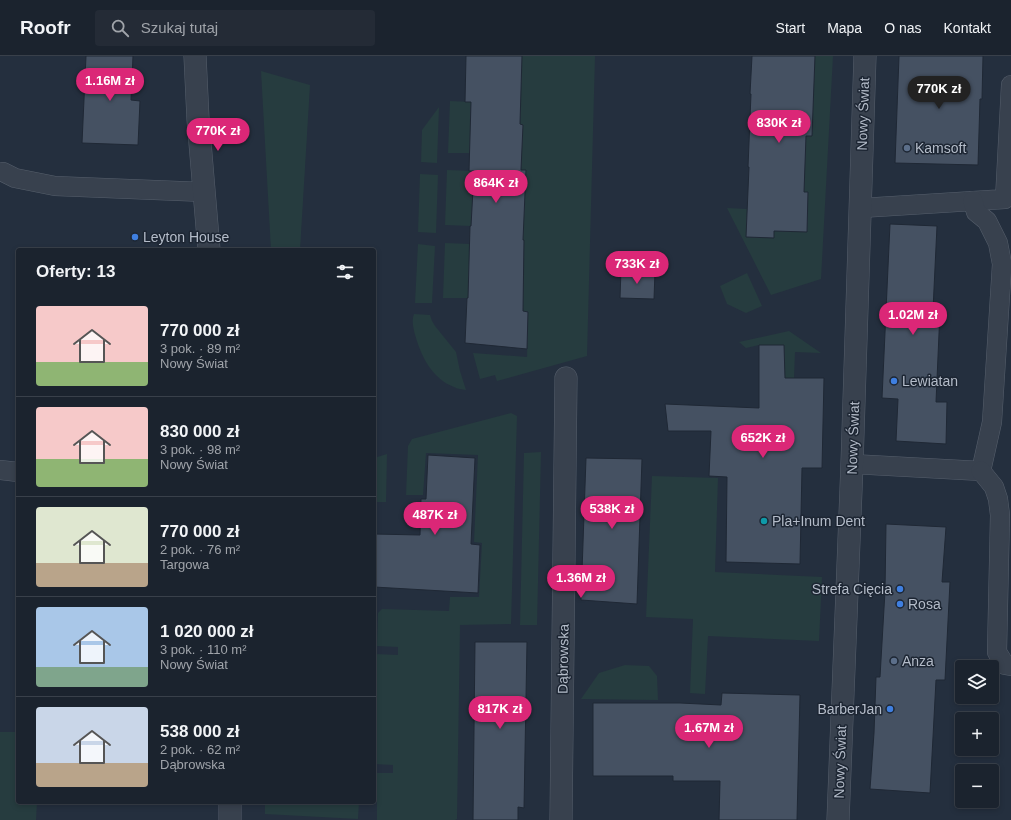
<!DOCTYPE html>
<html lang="pl">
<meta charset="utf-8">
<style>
body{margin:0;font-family:Arial,sans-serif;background:#242b36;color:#f1f3f6;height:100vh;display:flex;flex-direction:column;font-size:15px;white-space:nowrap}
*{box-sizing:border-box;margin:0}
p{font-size:13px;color:#a0a4aa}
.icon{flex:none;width:22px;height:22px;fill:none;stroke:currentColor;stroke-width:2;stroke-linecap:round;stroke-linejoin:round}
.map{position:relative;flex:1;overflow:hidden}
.sheet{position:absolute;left:16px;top:192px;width:360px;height:556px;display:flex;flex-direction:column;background:#1b232e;border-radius:4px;box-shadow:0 2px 6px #0003,0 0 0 1px #39404a}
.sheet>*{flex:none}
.controls{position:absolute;left:955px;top:604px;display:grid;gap:8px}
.controls a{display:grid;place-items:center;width:44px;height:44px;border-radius:4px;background:#1b232e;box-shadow:0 2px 6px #0003,0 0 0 1px #39404a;font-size:20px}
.price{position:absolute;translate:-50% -34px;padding:0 9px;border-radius:14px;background:#db2777;color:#fff;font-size:13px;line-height:26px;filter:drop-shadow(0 1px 2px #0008)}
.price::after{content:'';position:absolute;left:50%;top:24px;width:12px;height:9px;margin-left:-6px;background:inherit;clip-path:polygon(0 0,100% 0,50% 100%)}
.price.selected{background:#222;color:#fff}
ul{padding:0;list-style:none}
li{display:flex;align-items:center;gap:12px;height:100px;padding:0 20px}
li+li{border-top:1px solid #39404a}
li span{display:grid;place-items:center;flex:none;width:112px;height:80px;border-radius:4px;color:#555}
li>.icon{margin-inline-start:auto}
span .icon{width:48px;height:48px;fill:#fffc;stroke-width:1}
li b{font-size:17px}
h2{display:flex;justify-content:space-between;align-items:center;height:48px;padding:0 20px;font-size:17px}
header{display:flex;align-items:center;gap:24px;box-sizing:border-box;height:56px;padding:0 20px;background:#1b232e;border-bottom:1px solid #39404a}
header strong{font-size:19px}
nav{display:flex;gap:22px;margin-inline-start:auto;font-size:14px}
.search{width:280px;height:36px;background:#242b36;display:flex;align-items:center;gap:10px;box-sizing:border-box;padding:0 14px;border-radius:4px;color:#a0a4aa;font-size:15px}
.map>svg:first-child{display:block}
.green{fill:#263c3f}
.building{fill:#455162;stroke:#1f2835}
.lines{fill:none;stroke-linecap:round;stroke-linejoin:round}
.lane-casing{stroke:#565f6c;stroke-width:20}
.street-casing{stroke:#565f6c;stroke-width:23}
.lane{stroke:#38414e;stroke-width:19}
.street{stroke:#38414e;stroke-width:22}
.service-dot{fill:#5c6f8a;stroke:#1d2633;stroke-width:1.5}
.shop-dot{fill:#3f7fe0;stroke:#1d2633;stroke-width:1.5}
.culture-dot{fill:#0f9aa8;stroke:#1d2633;stroke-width:1.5}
.labels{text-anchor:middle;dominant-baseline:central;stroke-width:3;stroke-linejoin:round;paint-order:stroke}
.street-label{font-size:14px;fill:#b4bcc9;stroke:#1d2633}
.poi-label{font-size:14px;fill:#b4bcc9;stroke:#1d2633;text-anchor:start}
</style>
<header>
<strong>Roofr</strong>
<div class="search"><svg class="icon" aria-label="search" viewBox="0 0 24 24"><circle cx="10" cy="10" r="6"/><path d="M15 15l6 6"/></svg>Szukaj tutaj</div>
<nav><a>Start</a><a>Mapa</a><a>O nas</a><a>Kontakt</a></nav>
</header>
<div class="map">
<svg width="1011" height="764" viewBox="0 0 1011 764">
<rect width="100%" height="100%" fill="#242f3e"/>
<g class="green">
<polygon points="522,0 595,0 587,300 497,325 495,319 480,323 473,297 527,301 528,256 518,255 524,215 524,185 520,184 526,114 521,114 523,69 520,68"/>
<polygon points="815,0 833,0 821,223 771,239 727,152 747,153 746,181 774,182 774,175 807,176 808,136 804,136 806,80 812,80"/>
<polygon points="261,15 310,29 300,194 271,194"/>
<polygon points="450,45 471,46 470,65 474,65 473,97 448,97"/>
<polygon points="439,51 437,107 421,106 422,74"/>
<polygon points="447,114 474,115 471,170 445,169"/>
<polygon points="420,118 438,119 436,177 418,176"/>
<polygon points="445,187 470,188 468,242 443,242"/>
<polygon points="418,188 435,190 432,247 415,247"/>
<polygon points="747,217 762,250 746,257 727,248 720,230"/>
<path d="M 414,258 L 430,259 L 432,265 L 435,270 L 456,296 L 460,315 L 466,334 C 462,333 457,333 454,331 C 433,323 422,302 416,282 C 414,275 411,265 414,258 Z"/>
<polygon points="789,275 821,297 795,296 794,321 796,326 785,349 784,289 759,289 746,292 739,286"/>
<polygon points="511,357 517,360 511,568 460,569 457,763 455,764 377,764 377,742 374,742 374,717 393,717 393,709 374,708 375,598 398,599 398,591 377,590 378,557 382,553 449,555 450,541 479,541 482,487 474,486 478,399 426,397 423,439 406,439 408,390 412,383"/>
<polygon points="541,396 537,569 520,569 524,397"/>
<polygon points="387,398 386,446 374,446 374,402"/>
<polygon points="652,420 718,422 715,516 822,521 819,585 708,580 705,638 690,637 693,563 646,561"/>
<polygon points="625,609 649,610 657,620 658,644 581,643 599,617"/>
<polygon points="0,676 18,676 18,746 37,746 36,764 0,764"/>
<polygon points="265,746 292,746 293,747 348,749 348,746 359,746 358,763 265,758"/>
</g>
<g class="building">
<polygon points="86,0 133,0 131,44 140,45 138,89 82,87"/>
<polygon points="466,0 522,0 520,68 523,69 521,114 526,114 523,184 524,184 523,255 528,256 527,293 465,287 467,242 468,242 470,170 471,170 474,115 469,115 471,46 465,46"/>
<polygon points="752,0 815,0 812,80 806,80 804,136 808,136 807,176 774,175 774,182 746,181 749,111 748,111 751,38 750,38"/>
<polygon points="899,0 983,0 982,43 980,43 978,109 895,107"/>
<polygon points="890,168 937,170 933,254 940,255 936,346 947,346 946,388 896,385 898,343 882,342"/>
<polygon points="621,214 655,216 654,243 620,242"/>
<polygon points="759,289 784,289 785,322 824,322 822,412 802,412 800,508 726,506 727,421 709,420 711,375 668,375 665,348 759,352"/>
<polygon points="428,399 475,402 471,488 480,489 478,537 374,531 374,478 420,479 421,443 426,443"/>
<polygon points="586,402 642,403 637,548 581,544"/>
<polygon points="886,468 946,471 942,526 950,526 945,624 936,624 933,681 930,737 870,733 874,677 876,621 880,621 885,535"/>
<polygon points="475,586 527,586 524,752 518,751 518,764 473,764"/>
<polygon points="722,637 800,639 797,764 719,764 720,725 673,725 673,720 593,720 593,647 680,647 721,649"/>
</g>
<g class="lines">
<g class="lane-casing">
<g id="lane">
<polyline points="3,116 15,122 55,130 204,136"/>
<polyline points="861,152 1005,143 1011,29"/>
<polyline points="852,408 981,415 992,366 1002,208 998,187 987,165 976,156 973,145"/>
<polyline points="0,414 18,416"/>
<polyline points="981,415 994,431 998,443 1000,459 997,596 1005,609 1011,610"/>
</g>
</g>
<g class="street-casing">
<g id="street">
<polyline points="195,0 198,63 209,194"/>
<polyline points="230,764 230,746"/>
<polyline points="561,764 566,322"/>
<polyline points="838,764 852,408 865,0"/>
</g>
</g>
<use href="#lane" class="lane"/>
<use href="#street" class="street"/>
</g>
<g class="service-dot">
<circle cx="907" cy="92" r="4"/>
<circle cx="894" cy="605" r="4"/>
</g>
<g class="shop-dot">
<circle cx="135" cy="181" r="4"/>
<circle cx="894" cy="325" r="4"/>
<circle cx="900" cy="533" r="4"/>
<circle cx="900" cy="548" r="4"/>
<circle cx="890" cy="653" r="4"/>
</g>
<circle class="culture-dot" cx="764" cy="465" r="4"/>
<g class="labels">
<g class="street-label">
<text transform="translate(863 58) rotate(-88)">Nowy Świat</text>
<text transform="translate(853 382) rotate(-88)">Nowy Świat</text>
<text transform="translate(563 603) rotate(-89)">Dąbrowska</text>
<text transform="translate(840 706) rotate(-88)">Nowy Świat</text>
</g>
<g class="poi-label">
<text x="915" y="92">Kamsoft</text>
<text x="143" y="181">Leyton House</text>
<text x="902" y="325">Lewiatan</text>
<text x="772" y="465">Pla+Inum Dent</text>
<text x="892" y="533" text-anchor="end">Strefa Cięcia</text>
<text x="908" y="548">Rosa</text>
<text x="902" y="605">Anza</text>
<text x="882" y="653" text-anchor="end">BarberJan</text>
</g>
</g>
</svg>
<div class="controls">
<a><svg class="icon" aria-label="layers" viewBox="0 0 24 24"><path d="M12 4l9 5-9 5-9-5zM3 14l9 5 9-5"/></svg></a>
<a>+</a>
<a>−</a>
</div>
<b class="price" style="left:110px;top:46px">1.16M zł</b>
<b class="price selected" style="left:939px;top:54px">770K zł</b>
<b class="price" style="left:779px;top:88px">830K zł</b>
<b class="price" style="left:218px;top:96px">770K zł</b>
<b class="price" style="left:496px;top:148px">864K zł</b>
<b class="price" style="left:637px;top:229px">733K zł</b>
<b class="price" style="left:913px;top:280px">1.02M zł</b>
<b class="price" style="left:763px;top:403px">652K zł</b>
<b class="price" style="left:612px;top:474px">538K zł</b>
<b class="price" style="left:435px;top:480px">487K zł</b>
<b class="price" style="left:581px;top:543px">1.36M zł</b>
<b class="price" style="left:500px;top:674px">817K zł</b>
<b class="price" style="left:709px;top:693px">1.67M zł</b>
<section class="sheet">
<h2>Oferty: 13<svg class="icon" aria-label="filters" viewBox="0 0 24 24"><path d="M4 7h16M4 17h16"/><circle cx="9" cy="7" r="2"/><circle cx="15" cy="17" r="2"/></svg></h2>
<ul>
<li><span style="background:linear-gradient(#f6c9c9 70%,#8fb573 0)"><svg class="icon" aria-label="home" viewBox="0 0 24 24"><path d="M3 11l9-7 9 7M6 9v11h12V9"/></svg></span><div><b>770 000 zł</b><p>3 pok. · 89 m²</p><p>Nowy Świat</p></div></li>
<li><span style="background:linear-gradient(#f6c9c9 65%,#8fb573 0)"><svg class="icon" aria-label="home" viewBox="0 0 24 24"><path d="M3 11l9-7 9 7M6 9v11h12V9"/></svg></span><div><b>830 000 zł</b><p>3 pok. · 98 m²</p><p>Nowy Świat</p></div></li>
<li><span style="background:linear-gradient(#dfe7d0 70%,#b9a48a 0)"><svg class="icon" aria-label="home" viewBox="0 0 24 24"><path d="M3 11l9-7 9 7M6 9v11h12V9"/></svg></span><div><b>770 000 zł</b><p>2 pok. · 76 m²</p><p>Targowa</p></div></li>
<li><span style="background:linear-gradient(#a9c7e8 75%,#7fa58c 0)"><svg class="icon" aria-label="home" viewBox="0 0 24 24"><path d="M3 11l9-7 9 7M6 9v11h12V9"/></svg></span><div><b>1 020 000 zł</b><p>3 pok. · 110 m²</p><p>Nowy Świat</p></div></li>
<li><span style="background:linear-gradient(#c9d6e8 70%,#b9a48a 0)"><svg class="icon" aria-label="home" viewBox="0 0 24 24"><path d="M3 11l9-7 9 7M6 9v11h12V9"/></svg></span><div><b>538 000 zł</b><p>2 pok. · 62 m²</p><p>Dąbrowska</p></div></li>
</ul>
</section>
</div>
